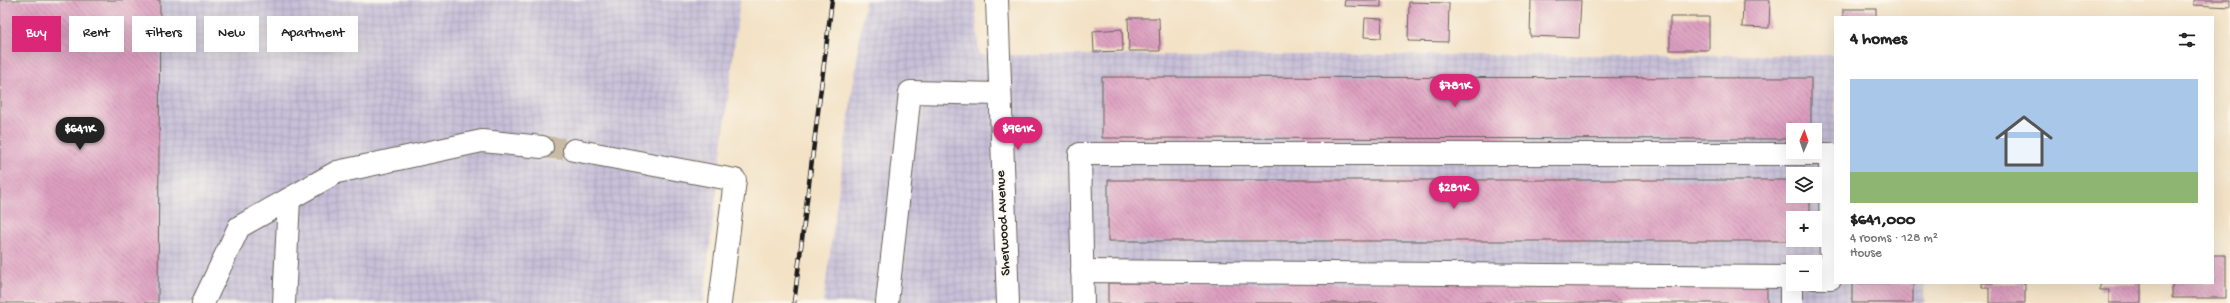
<!DOCTYPE html>
<meta charset="utf-8">
<style>
body{margin:0;font-family:"Gochi Hand",sans-serif;background:#f2f2f2;color:#222;height:100vh;display:flex;flex-direction:column;font-size:15px;white-space:nowrap}
*{box-sizing:border-box;margin:0}
p{font-size:13px;color:#767676}
.icon{flex:none;width:22px;height:22px;fill:none;stroke:currentColor;stroke-width:2;stroke-linecap:round;stroke-linejoin:round}
.map{position:relative;flex:1;overflow:hidden}
.details{position:absolute;left:1834px;top:16px;width:380px;height:268px;display:flex;flex-direction:column;background:#fff;border-radius:0px;box-shadow:0 4px 16px #0002}
.details>*{flex:none}
.banner{position:absolute;left:12px;top:16px;width:380px;height:36px;display:flex;gap:8px}
.needle{width:26px;rotate:2deg}
.controls{position:absolute;left:1786px;top:123px;display:grid;gap:8px}
.controls a{display:grid;place-items:center;width:36px;height:36px;border-radius:0px;background:#fff;box-shadow:0 4px 16px #0002;font-size:20px}
.price{position:absolute;translate:-50% -34px;padding:0 9px;border-radius:14px;background:#db2777;color:#fff;font-size:13px;line-height:26px;filter:drop-shadow(0 1px 2px #0008)}
.price::after{content:'';position:absolute;left:50%;top:24px;width:12px;height:9px;margin-left:-6px;background:inherit;clip-path:polygon(0 0,100% 0,50% 100%)}
.price.selected{background:#222;color:#fff}
ul{padding:0;list-style:none}
li{display:grid;align-content:center;gap:8px;height:212px;padding:0 16px}
li span{display:grid;place-items:center;height:124px;border-radius:0px;color:#555}
li>.icon{margin-inline-start:auto}
span .icon{width:72px;height:72px;fill:#fffc;stroke-width:1}
li b{font-size:17px}
h2{display:flex;justify-content:space-between;align-items:center;height:48px;padding:0 16px;font-size:17px}
.chip{padding:0 14px;border-radius:0px;background:#fff;box-shadow:0 4px 16px #0002;font-size:14px;line-height:36px}
.chip.selected{background:#db2777;color:#fff}
.map>svg:first-child{display:block}
.industrial{fill:url(#industrial-grid);fill-rule:evenodd}
.building{fill:url(#building-back-hatch)}
.lines{fill:none;stroke-linecap:round;stroke-linejoin:round}
.minor-tunnel{stroke:#c8baa4;stroke-width:22;stroke-dasharray:22 11;stroke-linecap:butt}
.minor-casing{stroke:#676158;stroke-width:24}
.minor{stroke:#fff;stroke-width:22}
.rail-casing{stroke:#1c1c1c;stroke-width:4.5}
.rail{stroke:#fbf7ec;stroke-width:3;stroke-dasharray:9;stroke-linecap:butt}
.labels{text-anchor:middle;dominant-baseline:central;stroke-width:3;stroke-linejoin:round;paint-order:stroke}
.street-label{font-size:14px;fill:#1c1c1c;stroke:#fbf7ec}
</style>
<div class="map">
<svg width="2230" height="303" viewBox="0 0 2230 303">
<defs>
<pattern id="industrial-grid" width="8" height="8" patternUnits="userSpaceOnUse"><rect width="8" height="8" fill="#c7c0d8"/><path d="M0 4h8M4 0v8" fill="none" stroke="#aaa4b9"/></pattern>
<pattern id="building-back-hatch" width="6" height="6" patternUnits="userSpaceOnUse"><rect width="6" height="6" fill="#dd9ec0"/><path d="M-1 5l2 2M0 0l6 6M5-1l2 2" fill="none" stroke="#b2809b"/></pattern>
</defs>
<rect width="100%" height="100%" fill="#fbf7ec"/>
<filter id="ink" filterUnits="userSpaceOnUse"><feTurbulence type="fractalNoise" baseFrequency=".025" numOctaves="2"/><feDisplacementMap in="SourceGraphic" scale="8" xChannelSelector="R" yChannelSelector="G"/><feConvolveMatrix kernelMatrix="1 2 1 2 8 2 1 2 1" color-interpolation-filters="sRGB"/></filter>
<filter id="wash" filterUnits="userSpaceOnUse"><feTurbulence type="fractalNoise" baseFrequency=".012" numOctaves="4" result="noise"/><feDisplacementMap in="SourceGraphic" scale="16" xChannelSelector="R" yChannelSelector="G"/><feGaussianBlur stdDeviation="0.9" result="paint"/><feColorMatrix in="noise" values="0 0 0 0 0 0 0 0 0 0 0 0 0 0 0 0 0 1.4 0 .05"/><feComposite in="paint" operator="in"/></filter>
<g filter="url(#wash)">
<rect width="100%" height="100%" fill="#f3e2c6"/>
<g class="industrial">
<polygon points="0,0 740,0 703,303 0,303"/>
<path d="M 865,0 L 975,0 L 979,55 L 1835,55 L 1835,283 L 1924,283 L 1924,303 L 823,303 ZM 1793,130 L 1815,130 L 1815,152 L 1793,152 ZM 1793,174 L 1815,174 L 1815,196 L 1793,196 ZM 1793,218 L 1815,218 L 1815,240 L 1793,240 ZM 1793,262 L 1815,262 L 1815,284 L 1793,284 Z"/>
</g>
<g id="blocks">
<g class="building">
<polygon points="0,0 160,0 158,303 0,303"/>
<polygon points="1345,0 1381,0 1381,7 1344,6"/>
<polygon points="1531,0 1581,0 1579,38 1530,36"/>
<polygon points="1743,0 1770,0 1769,28 1742,27"/>
<polygon points="2194,0 2230,0 2230,7 2194,5"/>
<polygon points="1409,2 1449,3 1448,42 1408,41"/>
<rect x="1843" y="9" width="33" height="8"/>
<rect x="1670" y="17" width="39" height="33"/>
<polygon points="1128,18 1159,18 1160,51 1129,51"/>
<polygon points="1365,18 1382,19 1381,38 1364,37"/>
<polygon points="1122,29 1123,51 1094,52 1093,31"/>
<polygon points="1102,77 1811,78 1811,130 1793,130 1793,139 1102,138"/>
<polygon points="1108,180 1793,180 1793,196 1810,196 1810,218 1793,218 1793,241 1108,241"/>
<polygon points="2213,255 2226,255 2226,298 2172,298 2172,283 2213,283"/>
<rect x="1108" y="283" width="659" height="20"/>
<rect x="1852" y="283" width="61" height="20"/>
<polygon points="1982,283 2025,283 2025,303 1989,303 1989,288 1982,288"/>
<polygon points="2100,283 2141,283 2141,303 2109,303 2109,290 2100,290"/>
</g>
</g>
</g>
<g filter="url(#ink)">
<use href="#blocks" fill-opacity="0" stroke="#676158" stroke-width="1"/>
<g class="lines">
<polyline class="minor-tunnel" points="542,147 574,150"/>
<g class="minor-casing">
<g id="minor">
<polyline points="997,0 1008,303"/>
<polyline points="574,150 735,180 720,303"/>
<polyline points="1082,271 1791,277"/>
<polyline points="203,303 239,227 337,172 482,141 542,147"/>
<polyline points="284,303 289,199"/>
<polyline points="887,303 910,92 1000,94"/>
<polyline points="1083,303 1080,154 1830,154 1831,278 1815,278"/>
<polyline points="1791,303 1791,277 1793,277"/>
</g>
</g>
<use href="#minor" class="minor"/>
<g class="rail-casing">
<polyline id="rail" points="794,303 832,0"/>
</g>
<use href="#rail" class="rail"/>
</g>
</g>
<g class="labels">
<g class="street-label">
<text transform="translate(1004 223) rotate(-93)">Sherwood Avenue</text>
</g>
</g>
</svg>
<div class="controls">
<a><svg class="needle" viewBox="-14 -14 28 28"><path d="M0-13l5 13h-10z" fill="#e53935"/><path d="M0 13l5-13h-10z" fill="#767676"/></svg></a>
<a><svg class="icon" aria-label="layers" viewBox="0 0 24 24"><path d="M12 4l9 5-9 5-9-5zM3 14l9 5 9-5"/></svg></a>
<a>+</a>
<a>−</a>
</div>
<b class="price" style="left:1455px;top:108px">$781K</b>
<b class="price selected" style="left:80px;top:151px">$641K</b>
<b class="price" style="left:1018px;top:151px">$961K</b>
<b class="price" style="left:1454px;top:210px">$281K</b>
<div class="banner">
<a class="chip selected">Buy</a>
<a class="chip">Rent</a>
<a class="chip">Filters</a>
<a class="chip">New</a>
<a class="chip">Apartment</a>
</div>
<section class="details">
<h2>4 homes<svg class="icon" aria-label="filters" viewBox="0 0 24 24"><path d="M4 7h16M4 17h16"/><circle cx="9" cy="7" r="2"/><circle cx="15" cy="17" r="2"/></svg></h2>
<ul>
<li><span style="background:linear-gradient(#a9c7e8 75%,#8fb573 0)"><svg class="icon" aria-label="home" viewBox="0 0 24 24"><path d="M3 11l9-7 9 7M6 9v11h12V9"/></svg></span><div><b>$641,000</b><p>4 rooms · 128 m²</p><p>House</p></div></li>
</ul>
</section>
</div>
